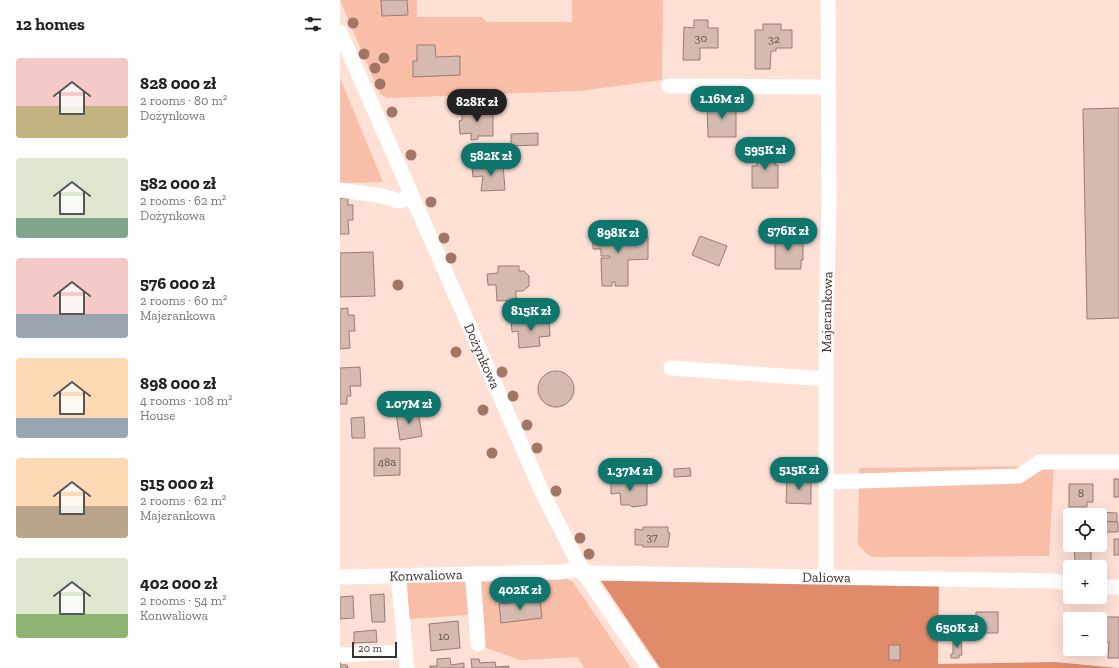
<!DOCTYPE html>
<meta charset="utf-8">
<style>
body{margin:0;font-family:"Zilla Slab",serif;background:#f2f2f2;color:#202124;height:100vh;display:flex;flex-direction:column;font-size:15px;white-space:nowrap}
*{box-sizing:border-box;margin:0}
p{font-size:13px;color:#757577}
.icon{flex:none;width:22px;height:22px;fill:none;stroke:currentColor;stroke-width:2;stroke-linecap:round;stroke-linejoin:round}
.map{position:relative;flex:1;overflow:hidden}
.panel{display:flex;flex-direction:column;background:#fff;width:340px}
.panel>*{flex:none}
.buttons{position:absolute;left:723px;top:508px;display:grid;gap:8px}
.buttons a{display:grid;place-items:center;width:44px;height:44px;border-radius:4px;background:#fff;box-shadow:0 4px 16px #0002;font-size:20px}
.scale{position:absolute;left:12px;bottom:10px;width:45px;box-sizing:border-box;padding-left:4px;border:2px solid #3c312c;border-top:0;font-size:11px;line-height:14px;white-space:nowrap;color:#3c312c;-webkit-text-stroke:3px #fff;paint-order:stroke}
.price{position:absolute;translate:-50% -34px;padding:0 9px;border-radius:14px;background:#0f766e;color:#fff;font-size:13px;line-height:26px;filter:drop-shadow(0 1px 2px #0008)}
.price::after{content:'';position:absolute;left:50%;top:24px;width:12px;height:9px;margin-left:-6px;background:inherit;clip-path:polygon(0 0,100% 0,50% 100%)}
.price.current{background:#222;color:#fff}
ul{padding:0;list-style:none}
li{display:flex;align-items:center;gap:12px;height:100px;padding:0 16px}
li span{display:grid;place-items:center;flex:none;width:112px;height:80px;border-radius:4px;color:#555}
li>.icon{margin-inline-start:auto}
span .icon{width:48px;height:48px;fill:#fffc;stroke-width:1}
li b{font-size:17px}
h2{display:flex;justify-content:space-between;align-items:center;height:48px;padding:0 16px;font-size:17px}
main{display:flex;flex:1;min-height:0}
.map>svg:first-child{display:block}
.green{fill:#f9bea8}
.forest{fill:#e08b6b}
.building{fill:#d7baaf;stroke:#977c72}
.lines{fill:none;stroke-linecap:round;stroke-linejoin:round}
.minor{stroke:#fff;stroke-width:15}
.tree{fill:#a17664}
.labels{text-anchor:middle;dominant-baseline:central;stroke-width:4;stroke-linejoin:round;paint-order:stroke}
.number-label{font-size:12px;fill:#63534d}
.street-label{font-size:14px;fill:#3c312c;stroke:#fff}
</style>
<main>
<section class="panel">
<h2>12 homes<svg class="icon" aria-label="filters" viewBox="0 0 24 24"><path d="M4 7h16M4 17h16"/><circle cx="9" cy="7" r="2"/><circle cx="15" cy="17" r="2"/></svg></h2>
<ul>
<li><span style="background:linear-gradient(#f6c9c9 60%,#c2b280 0)"><svg class="icon" aria-label="home" viewBox="0 0 24 24"><path d="M3 11l9-7 9 7M6 9v11h12V9"/></svg></span><div><b>828 000 zł</b><p>2 rooms · 80 m²</p><p>Dożynkowa</p></div></li>
<li><span style="background:linear-gradient(#dfe7d0 75%,#7fa58c 0)"><svg class="icon" aria-label="home" viewBox="0 0 24 24"><path d="M3 11l9-7 9 7M6 9v11h12V9"/></svg></span><div><b>582 000 zł</b><p>2 rooms · 62 m²</p><p>Dożynkowa</p></div></li>
<li><span style="background:linear-gradient(#f6c9c9 70%,#9aa5b1 0)"><svg class="icon" aria-label="home" viewBox="0 0 24 24"><path d="M3 11l9-7 9 7M6 9v11h12V9"/></svg></span><div><b>576 000 zł</b><p>2 rooms · 60 m²</p><p>Majerankowa</p></div></li>
<li><span style="background:linear-gradient(#ffd9b3 75%,#9aa5b1 0)"><svg class="icon" aria-label="home" viewBox="0 0 24 24"><path d="M3 11l9-7 9 7M6 9v11h12V9"/></svg></span><div><b>898 000 zł</b><p>4 rooms · 108 m²</p><p>House</p></div></li>
<li><span style="background:linear-gradient(#ffd9b3 60%,#b9a48a 0)"><svg class="icon" aria-label="home" viewBox="0 0 24 24"><path d="M3 11l9-7 9 7M6 9v11h12V9"/></svg></span><div><b>515 000 zł</b><p>2 rooms · 62 m²</p><p>Majerankowa</p></div></li>
<li><span style="background:linear-gradient(#dfe7d0 70%,#8fb573 0)"><svg class="icon" aria-label="home" viewBox="0 0 24 24"><path d="M3 11l9-7 9 7M6 9v11h12V9"/></svg></span><div><b>402 000 zł</b><p>2 rooms · 54 m²</p><p>Konwaliowa</p></div></li>
</ul>
</section>
<div class="map">
<svg width="779" height="668" viewBox="0 0 779 668">
<rect width="100%" height="100%" fill="#fee0d5"/>
<g class="green">
<polygon points="0,0 77,0 77,17 142,17 147,22 232,22 232,0 323,0 322,80 239,91 48,98 40,94"/>
<polygon points="0,78 43,182 0,183"/>
<polygon points="714,466 709,556 531,557 518,545 519,468"/>
<polygon points="220,575 233,582 291,668 244,668 238,657 180,660 144,647 139,579"/>
<polygon points="125,580 128,615 69,619 67,582"/>
</g>
<polygon class="forest" points="257,575 599,584 598,664 715,662 778,668 320,668"/>
<g class="building">
<polygon points="41,0 67,0 68,15 42,16"/>
<polygon points="354,20 368,20 368,28 378,28 378,48 360,48 360,60 343,60 344,27 354,28"/>
<polygon points="423,24 441,24 441,30 452,30 452,48 436,48 436,51 431,51 430,69 415,69 415,30 423,30"/>
<polygon points="77,45 95,45 96,57 120,56 120,75 73,77 73,61 77,61"/>
<polygon points="396,103 396,137 368,137 367,104"/>
<polygon points="153,108 153,136 138,136 138,139 131,140 131,133 120,134 119,121 122,120 122,109"/>
<polygon points="779,108 779,318 747,319 743,109"/>
<polygon points="198,133 198,145 171,146 171,134"/>
<polygon points="417,152 435,152 435,165 438,165 438,188 412,188 412,166 417,166"/>
<polygon points="163,164 165,190 141,191 143,176 133,177 132,166"/>
<polygon points="0,198 8,198 8,205 13,205 13,220 8,220 9,234 0,234"/>
<polygon points="253,225 274,225 274,239 278,240 278,237 308,237 308,259 288,260 288,286 275,286 275,282 272,282 272,286 262,286 261,258 270,258 270,256 261,256 261,249 253,249"/>
<polygon points="435,234 460,234 460,243 463,243 463,260 461,260 461,269 435,269"/>
<polygon points="360,236 387,246 379,266 352,255"/>
<polygon points="33,252 35,296 0,297 0,253"/>
<polygon points="158,266 179,266 179,271 184,271 189,276 189,286 183,291 176,291 176,300 157,301 156,285 148,285 147,274 158,273"/>
<polygon points="8,308 8,315 14,315 15,331 9,331 10,348 0,349 0,309"/>
<polygon points="201,319 201,322 209,322 210,336 199,337 200,346 179,348 178,331 172,332 171,321"/>
<polygon points="20,367 21,386 10,386 11,396 7,396 7,404 0,404 0,368"/>
<circle cx="216" cy="389" r="18"/>
<polygon points="78,410 82,436 60,440 56,413"/>
<polygon points="24,417 25,438 12,438 11,418"/>
<polygon points="34,448 60,448 60,475 34,476"/>
<polygon points="350,468 351,476 334,477 334,469"/>
<polygon points="447,477 471,478 471,504 446,503"/>
<polygon points="271,479 293,479 293,482 307,482 307,505 292,507 290,505 281,505 280,493 271,494"/>
<rect x="774" y="479" width="5" height="18"/>
<polygon points="729,484 753,484 753,502 747,502 747,507 729,507"/>
<polygon points="757,512 777,513 777,522 760,521 760,515 757,515"/>
<polygon points="760,521 778,522 778,532 760,532"/>
<polygon points="303,527 328,527 328,533 330,533 328,547 303,547 303,545 295,545 295,529 303,530"/>
<rect x="774" y="539" width="5" height="16"/>
<polygon points="734,545 751,545 751,561 735,562"/>
<polygon points="44,594 45,622 32,622 30,595"/>
<polygon points="13,596 14,618 0,619 0,597"/>
<polygon points="200,600 202,618 161,623 159,604"/>
<polygon points="636,612 658,612 658,633 637,633 637,627 632,627 632,620 636,620"/>
<polygon points="750,617 779,617 779,658 768,658 769,642 760,642 760,619 750,619"/>
<polygon points="118,621 120,648 91,651 89,624"/>
<polygon points="36,630 37,642 14,643 14,632"/>
<polygon points="613,639 621,639 622,655 619,655 619,658 611,658 611,654 613,654"/>
<rect x="549" y="645" width="11" height="15"/>
<polygon points="110,658 111,665 124,663 124,668 90,668 90,666 97,666 97,659"/>
<polygon points="131,659 139,659 140,663 155,662 156,667 169,666 169,668 132,668"/>
<polygon points="0,661 1,665 7,665 8,668 0,668"/>
</g>
<g class="lines">
<g class="minor">
<path id="s1" d="M 0,32 L 203,494 L 243,572 L 309,668"/>
<polyline points="329,86 488,87"/>
<polyline points="0,190 42,196 59,201 72,197"/>
<polyline points="331,368 486,379"/>
<polyline points="487,482 679,476 700,462 779,462"/>
<polyline points="133,574 138,644"/>
<polyline points="58,575 67,668"/>
<path id="s2" d="M 486,576 L 486,327 L 489,201 L 488,0"/>
<path id="s3" d="M 0,577 L 220,572 L 233,570 L 252,573 L 714,581 L 730,584"/>
<polyline points="760,587 779,587"/>
<polyline points="0,655 65,652"/>
</g>
</g>
<g class="tree">
<circle cx="13" cy="23" r="5.5"/>
<circle cx="24" cy="54" r="5.5"/>
<circle cx="44" cy="58" r="5.5"/>
<circle cx="35" cy="68" r="5.5"/>
<circle cx="40" cy="84" r="5.5"/>
<circle cx="52" cy="112" r="5.5"/>
<circle cx="71" cy="155" r="5.5"/>
<circle cx="91" cy="202" r="5.5"/>
<circle cx="104" cy="238" r="5.5"/>
<circle cx="111" cy="258" r="5.5"/>
<circle cx="58" cy="285" r="5.5"/>
<circle cx="116" cy="352" r="5.5"/>
<circle cx="162" cy="372" r="5.5"/>
<circle cx="173" cy="396" r="5.5"/>
<circle cx="143" cy="410" r="5.5"/>
<circle cx="187" cy="425" r="5.5"/>
<circle cx="197" cy="448" r="5.5"/>
<circle cx="152" cy="453" r="5.5"/>
<circle cx="216" cy="491" r="5.5"/>
<circle cx="240" cy="538" r="5.5"/>
<circle cx="249" cy="554" r="5.5"/>
</g>
<g class="labels">
<g class="number-label">
<text x="361" y="38">30</text>
<text x="434" y="39">32</text>
<text x="47" y="462">48a</text>
<text x="741" y="493">8</text>
<text x="312" y="537">37</text>
<text x="104" y="636">10</text>
</g>
<g class="street-label">
<text stroke="none"><textPath href="#s2" startOffset="264">Majerankowa</textPath></text>
<text stroke="none"><textPath href="#s1" startOffset="354">Dożynkowa</textPath></text>
<text stroke="none"><textPath href="#s3" startOffset="86">Konwaliowa</textPath></text>
<text stroke="none"><textPath href="#s3" startOffset="487">Daliowa</textPath></text>
</g>
</g>
</svg>
<div class="buttons">
<a><svg class="icon" aria-label="locate" viewBox="0 0 24 24"><circle cx="12" cy="12" r="6"/><path d="M12 2v4M12 18v4M2 12h4M18 12h4"/></svg></a>
<a>+</a>
<a>−</a>
</div>
<div class="scale">20 m</div>
<b class="price" style="left:382px;top:120px">1.16M zł</b>
<b class="price current" style="left:137px;top:123px">828K zł</b>
<b class="price" style="left:425px;top:171px">595K zł</b>
<b class="price" style="left:151px;top:177px">582K zł</b>
<b class="price" style="left:448px;top:252px">576K zł</b>
<b class="price" style="left:278px;top:254px">898K zł</b>
<b class="price" style="left:191px;top:332px">815K zł</b>
<b class="price" style="left:69px;top:425px">1.07M zł</b>
<b class="price" style="left:459px;top:491px">515K zł</b>
<b class="price" style="left:290px;top:492px">1.37M zł</b>
<b class="price" style="left:180px;top:611px">402K zł</b>
<b class="price" style="left:617px;top:649px">650K zł</b>
</div>
</main>
